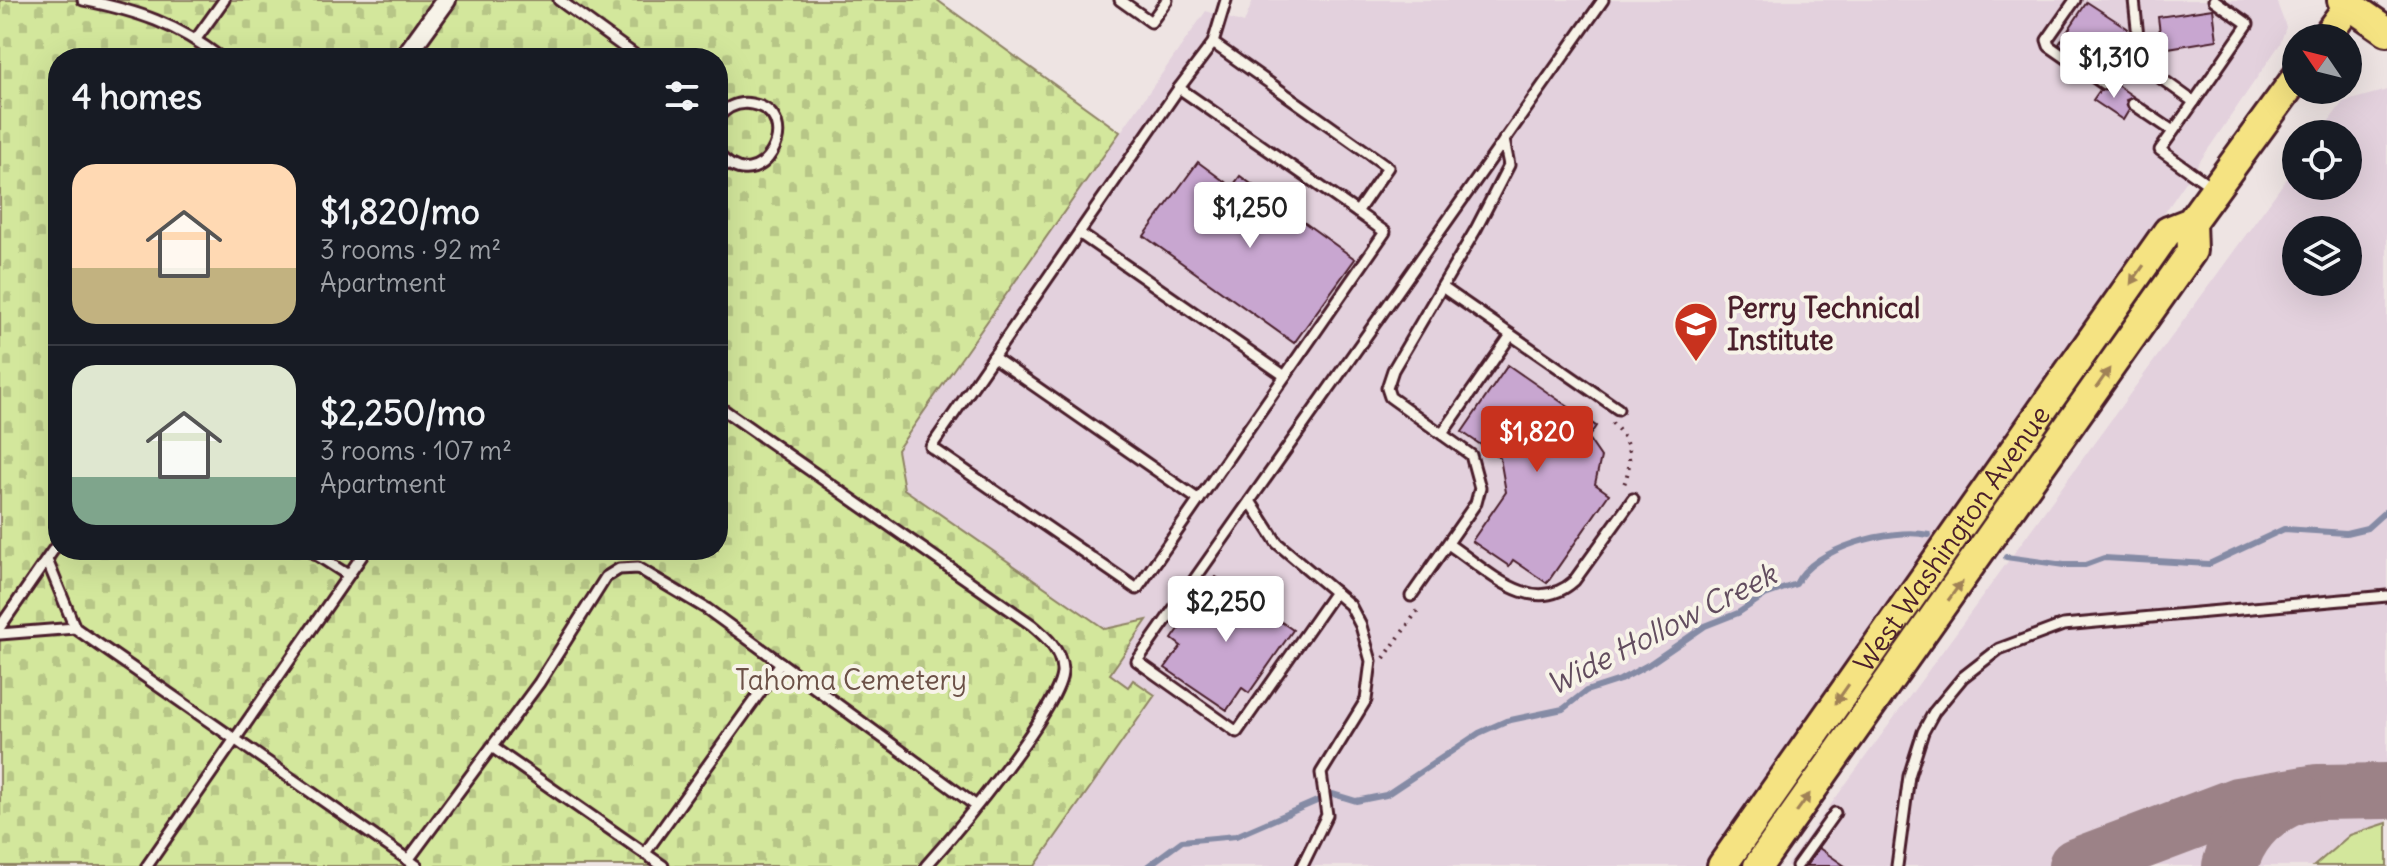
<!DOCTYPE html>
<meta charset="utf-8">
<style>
body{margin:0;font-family:Delius,sans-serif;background:#242831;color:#f1f3f6;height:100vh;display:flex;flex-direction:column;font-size:30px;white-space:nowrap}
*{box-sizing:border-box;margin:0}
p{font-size:26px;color:#9ea1a6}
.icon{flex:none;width:44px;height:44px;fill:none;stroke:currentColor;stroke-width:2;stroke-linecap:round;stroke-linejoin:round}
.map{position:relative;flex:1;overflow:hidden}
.details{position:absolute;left:48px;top:48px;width:680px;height:512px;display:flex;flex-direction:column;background:#171b24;border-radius:32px;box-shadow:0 8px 32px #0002}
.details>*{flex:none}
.needle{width:52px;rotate:305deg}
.fabs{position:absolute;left:2282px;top:24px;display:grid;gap:16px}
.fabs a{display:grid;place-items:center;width:80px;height:80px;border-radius:50%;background:#171b24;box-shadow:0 8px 32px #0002;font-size:40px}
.price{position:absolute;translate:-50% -68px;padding:0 18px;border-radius:8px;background:#fff;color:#222;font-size:26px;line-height:52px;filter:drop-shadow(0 2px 4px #0008)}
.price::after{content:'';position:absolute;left:50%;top:48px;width:24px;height:18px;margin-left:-12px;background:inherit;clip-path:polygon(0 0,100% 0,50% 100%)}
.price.active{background:#c8321e;color:#fff}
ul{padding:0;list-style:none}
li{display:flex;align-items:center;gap:24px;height:200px;padding:0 24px}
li+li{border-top:2px solid #363941}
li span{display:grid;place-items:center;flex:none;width:224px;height:160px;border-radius:24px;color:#555}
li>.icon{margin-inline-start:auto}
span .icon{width:96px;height:96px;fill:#fffc;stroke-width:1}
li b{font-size:34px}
h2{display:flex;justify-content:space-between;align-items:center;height:96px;padding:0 24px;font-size:34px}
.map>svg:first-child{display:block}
.built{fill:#e3d1dd;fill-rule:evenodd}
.green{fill:#d3e79c;stroke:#8e8364;stroke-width:2}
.cemetery{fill:url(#cemetery-stones);stroke:#8e8364;stroke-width:2;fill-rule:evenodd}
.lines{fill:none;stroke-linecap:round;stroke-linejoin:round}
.stream{stroke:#858ba5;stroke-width:6}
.taxiway{stroke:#9c8287;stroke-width:56}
.building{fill:#c8a6d0;stroke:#4a1f2b;stroke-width:2}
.service-casing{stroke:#4a1f2b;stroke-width:15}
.minor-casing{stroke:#4a1f2b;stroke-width:24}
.primary-casing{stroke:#4a1f2b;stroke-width:34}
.path{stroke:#4a1f2b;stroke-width:4;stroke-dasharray:2 6;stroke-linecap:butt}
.service{stroke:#f7f3e8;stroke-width:9}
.minor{stroke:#f7f3e8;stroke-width:18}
.primary{stroke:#f5e382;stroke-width:28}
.oneway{fill:#a08156}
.labels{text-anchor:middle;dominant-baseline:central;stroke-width:8;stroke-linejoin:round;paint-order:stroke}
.poi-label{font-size:28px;font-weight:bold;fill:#4a1f2b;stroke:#f7f3e8;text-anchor:start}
.street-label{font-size:28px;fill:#4a1f2b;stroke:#f7f3e8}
.park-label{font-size:28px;fill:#6c5147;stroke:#f7f3e8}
.water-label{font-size:30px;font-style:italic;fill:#624c5e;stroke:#f7f3e8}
</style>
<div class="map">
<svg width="2387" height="866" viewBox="0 0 2387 866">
<defs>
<pattern id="cemetery-stones" width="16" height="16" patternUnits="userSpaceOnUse" patternTransform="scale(2)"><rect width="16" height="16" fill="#d3e79c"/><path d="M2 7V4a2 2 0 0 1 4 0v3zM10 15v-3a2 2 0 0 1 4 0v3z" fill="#b7c687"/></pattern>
</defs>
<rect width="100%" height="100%" fill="#eee4e3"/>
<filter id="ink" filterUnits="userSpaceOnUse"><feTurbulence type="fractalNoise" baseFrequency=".0125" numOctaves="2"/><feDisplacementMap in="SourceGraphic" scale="16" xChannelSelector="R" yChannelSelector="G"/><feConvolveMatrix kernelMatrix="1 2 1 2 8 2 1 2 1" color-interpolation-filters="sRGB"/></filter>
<g filter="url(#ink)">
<g class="built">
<polygon points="1253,0 2276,0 2286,27 2280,44 1939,543 1710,866 1035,866 1154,696 1134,680 1128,687 1110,674 1147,621 1105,629 904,489 897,450 1206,11 1244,23"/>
<path d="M 2387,90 L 2387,866 L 1786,866 L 2296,166 L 2296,186 L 2348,186 L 2348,134 L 2319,134 L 2343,102 ZM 2296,230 L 2348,230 L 2348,282 L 2296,282 Z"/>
</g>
<polygon class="green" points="2387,823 2387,866 2314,866 2350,835"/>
<path class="cemetery" d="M 0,0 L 937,0 L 1120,132 L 897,450 L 904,489 L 1105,629 L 1147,620 L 1110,674 L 1128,687 L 1133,680 L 1155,695 L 1035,866 L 0,866 ZM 58,58 L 718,58 L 718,550 L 58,550 Z"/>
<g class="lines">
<g class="stream">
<polyline points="2006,557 2064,565 2085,565 2104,558 2209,564 2284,529 2346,533 2367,528 2387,510"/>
<path d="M 1148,866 L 1182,841 L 1236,836 L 1333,794 L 1356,801 L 1386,795 L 1479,733 L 1506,721 L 1563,709 L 1586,691 L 1620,680 L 1648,665 L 1705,626 L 1738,613 L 1765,595 L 1796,584 C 1813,548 1891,527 1929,535"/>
</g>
<g class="taxiway">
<polyline points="2076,866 2238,805 2318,792 2387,791"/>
<path d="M 2230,866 C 2239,833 2261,810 2293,797"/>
</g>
</g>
<g class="building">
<polygon points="2087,2 2127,28 2128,38 2103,74 2059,44"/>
<polygon points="2213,9 2217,40 2162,49 2158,17"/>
<polygon points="2111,81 2134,97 2126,100 2129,110 2123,120 2093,100 2100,90 2110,89"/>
<polygon points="1198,162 1232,187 1240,176 1355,259 1294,343 1144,236"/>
<polygon points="1508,365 1596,426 1588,438 1601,457 1595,484 1609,494 1547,583 1513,560 1509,566 1472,541 1506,492 1500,458 1462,432"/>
<polygon points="1216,577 1293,630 1249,693 1242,688 1227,710 1165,668 1181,646 1172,639"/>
<polygon points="1819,848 1845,866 1806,866"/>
</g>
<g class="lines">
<g class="service-casing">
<g id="service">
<path d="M 83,0 C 138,11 177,24 221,58"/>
<polyline points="559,0 639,58"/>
<polyline points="1120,0 1151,22 1167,0"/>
<polyline points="2075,0 2047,40 2049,46 2104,84"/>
<polyline points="2134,0 2141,64 2194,102 2160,150 2212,187"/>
<polyline points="196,39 224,0"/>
<polyline points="1213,43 1388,167 1357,212 1179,88 1213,43 1226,0"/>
<polyline points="1179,88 931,447 1137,589 1385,232 1357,212"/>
<polyline points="2194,102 2248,24 2214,0"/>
<polyline points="2133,104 2173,131"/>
<path d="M 718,117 C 727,107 738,101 752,104 C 808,115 761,204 718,154"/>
<polyline points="1079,233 1285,376"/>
<polyline points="1442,287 1618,409"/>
<polyline points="993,357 1199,500"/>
<path d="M 718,406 L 1032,625 C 1046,637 1061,650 1062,670 C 1065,703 952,837 926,866"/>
<polyline points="1442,434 1511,335"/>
<polyline points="1250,501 1277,543 1350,605 1361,626 1371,661 1366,700 1321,773 1327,815 1302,866"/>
<path d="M 1448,544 C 1486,569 1532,619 1574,581 L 1633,499"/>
<polyline points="309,550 348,575"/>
<polyline points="1335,592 1237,732 1137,661 1603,0"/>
<polyline points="1411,596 1476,503 1480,488 1471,455 1390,397 1387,388 1393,370 1476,229 1509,165 1504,140"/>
<polyline points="0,627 58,543"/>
<polyline points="75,628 417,866"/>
<polyline points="0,634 75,628 47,560"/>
<polyline points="492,747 663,866"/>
<polyline points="645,853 781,663"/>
<polyline points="408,860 539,683 606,577 619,569 638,568 707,609 975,805"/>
<polyline points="147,866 366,550"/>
<polyline points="1797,866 1835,813"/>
<polyline points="1897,866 1909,776 1923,732 1934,712 1963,677 1999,649 2063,625 2387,596"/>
</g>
</g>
<g class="minor-casing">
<polyline id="minor" points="404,58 446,0"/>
</g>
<g class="primary-casing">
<g id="primary">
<polyline points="2342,0 2387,31"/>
<polyline points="2325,38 2349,5"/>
<path id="s1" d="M 1722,866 L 2168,231 L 2191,222 L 2296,78"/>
<polyline points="1758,866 2192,251 2191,222"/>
</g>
</g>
<g class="path">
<path d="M 1612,423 C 1632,442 1633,462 1623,487"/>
<polyline points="1384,658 1418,610"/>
</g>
<use href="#service" class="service"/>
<use href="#minor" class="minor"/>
<use href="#primary" class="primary"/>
</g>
<defs><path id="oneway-solid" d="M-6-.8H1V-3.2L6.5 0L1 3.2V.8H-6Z" transform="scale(2)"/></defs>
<g class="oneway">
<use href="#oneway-solid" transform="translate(2137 275) rotate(125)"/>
<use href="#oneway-solid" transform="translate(2103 378) rotate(-55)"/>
<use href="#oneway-solid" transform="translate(1955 591) rotate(-54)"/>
<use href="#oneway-solid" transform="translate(1842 694) rotate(125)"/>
<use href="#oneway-solid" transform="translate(1803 803) rotate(-54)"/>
</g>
</g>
<defs>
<g id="university-pin" transform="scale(2.3)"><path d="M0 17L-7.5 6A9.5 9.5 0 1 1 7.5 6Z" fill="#c8321e" stroke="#f7f3e8"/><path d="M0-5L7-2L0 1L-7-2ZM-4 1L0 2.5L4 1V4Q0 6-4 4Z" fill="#fff"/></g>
</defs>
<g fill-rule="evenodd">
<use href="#university-pin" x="1696" y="324"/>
</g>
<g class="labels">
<g class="poi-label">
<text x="1727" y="308">Perry Technical<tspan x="1727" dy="32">Institute</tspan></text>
</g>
<g class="street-label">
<text stroke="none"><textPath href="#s1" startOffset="400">West Washington Avenue</textPath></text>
</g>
<g class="park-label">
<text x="851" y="680">Tahoma Cemetery</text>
</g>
<g class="water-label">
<text transform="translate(1661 629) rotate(-27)">Wide Hollow Creek</text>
</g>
</g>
</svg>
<div class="fabs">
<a><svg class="needle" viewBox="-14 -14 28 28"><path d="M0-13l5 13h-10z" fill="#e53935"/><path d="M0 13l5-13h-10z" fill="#9ea1a6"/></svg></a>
<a><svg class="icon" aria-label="locate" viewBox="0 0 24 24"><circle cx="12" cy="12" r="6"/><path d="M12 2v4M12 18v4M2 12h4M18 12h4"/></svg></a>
<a><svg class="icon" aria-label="layers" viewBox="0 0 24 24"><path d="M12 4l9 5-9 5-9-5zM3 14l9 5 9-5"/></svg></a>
</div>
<b class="price" style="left:2114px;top:100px">$1,310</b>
<b class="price" style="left:1250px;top:250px">$1,250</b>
<b class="price active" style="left:1537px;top:474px">$1,820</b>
<b class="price" style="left:1226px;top:644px">$2,250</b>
<section class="details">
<h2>4 homes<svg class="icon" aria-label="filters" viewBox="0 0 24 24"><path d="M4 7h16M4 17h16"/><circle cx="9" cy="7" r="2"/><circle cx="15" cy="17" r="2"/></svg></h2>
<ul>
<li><span style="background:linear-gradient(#ffd9b3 65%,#c2b280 0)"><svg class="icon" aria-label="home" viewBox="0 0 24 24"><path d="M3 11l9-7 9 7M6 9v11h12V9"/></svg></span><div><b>$1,820/mo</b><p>3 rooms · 92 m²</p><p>Apartment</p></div></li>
<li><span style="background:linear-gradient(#dfe7d0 70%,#7fa58c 0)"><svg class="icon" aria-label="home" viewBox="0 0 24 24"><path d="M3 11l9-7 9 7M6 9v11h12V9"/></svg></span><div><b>$2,250/mo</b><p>3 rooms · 107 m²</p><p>Apartment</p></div></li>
</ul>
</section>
</div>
